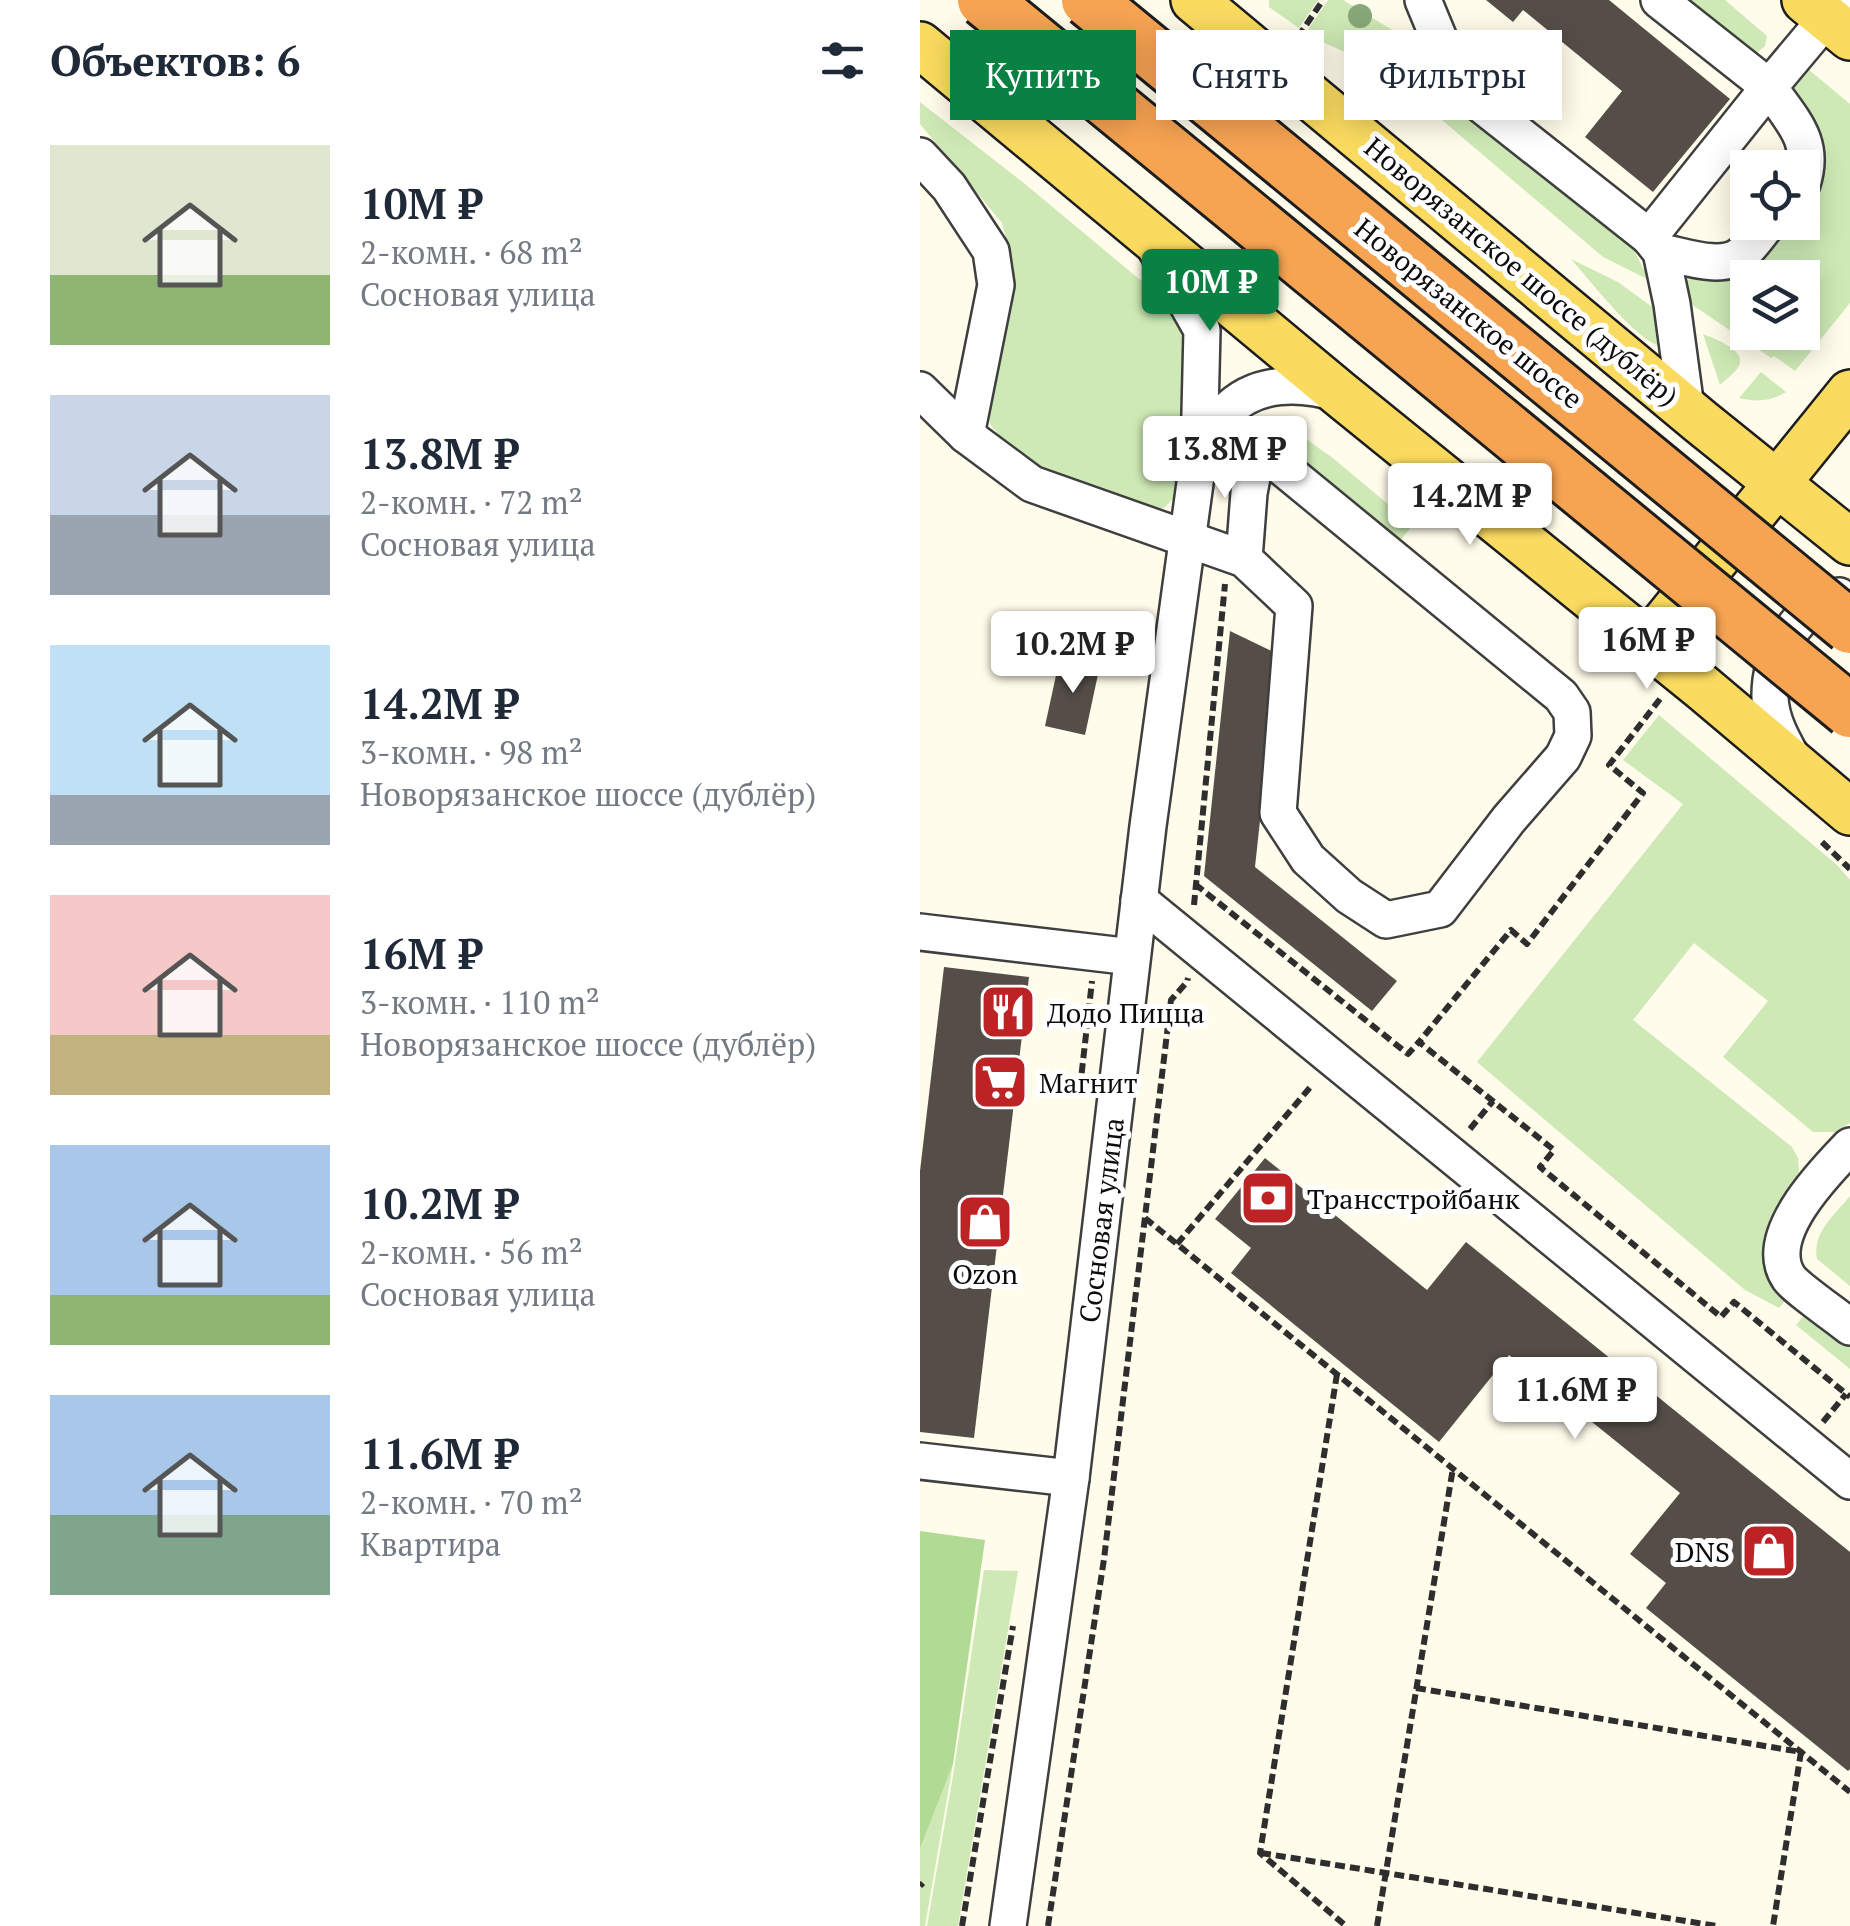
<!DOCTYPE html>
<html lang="ru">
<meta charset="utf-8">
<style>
body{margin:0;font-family:"PT Serif",serif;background:#f6f6f7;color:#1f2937;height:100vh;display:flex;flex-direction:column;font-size:38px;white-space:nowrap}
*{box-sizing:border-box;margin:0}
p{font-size:32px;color:#747a83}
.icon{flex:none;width:55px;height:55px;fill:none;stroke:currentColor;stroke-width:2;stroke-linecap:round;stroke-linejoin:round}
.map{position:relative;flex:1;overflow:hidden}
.panel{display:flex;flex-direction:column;background:#fff;width:920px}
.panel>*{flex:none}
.banner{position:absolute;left:30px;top:30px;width:750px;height:90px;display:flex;gap:20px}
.tools{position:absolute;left:810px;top:150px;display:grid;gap:20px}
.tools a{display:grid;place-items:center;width:90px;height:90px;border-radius:0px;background:#fff;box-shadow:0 5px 25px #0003;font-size:50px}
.price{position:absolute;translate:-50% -85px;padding:0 22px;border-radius:10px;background:#fff;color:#222;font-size:32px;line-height:65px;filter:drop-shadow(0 2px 5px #0008)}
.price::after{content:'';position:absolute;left:50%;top:60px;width:30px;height:22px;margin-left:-15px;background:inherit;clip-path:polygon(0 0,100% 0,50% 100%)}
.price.selected{background:#0b8043;color:#fff}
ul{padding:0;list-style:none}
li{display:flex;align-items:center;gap:30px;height:250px;padding:0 50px}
li span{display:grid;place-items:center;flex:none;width:280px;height:200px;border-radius:0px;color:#555}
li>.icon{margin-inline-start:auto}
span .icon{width:120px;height:120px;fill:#fffc;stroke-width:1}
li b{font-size:42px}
h2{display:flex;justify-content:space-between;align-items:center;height:120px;padding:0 50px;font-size:42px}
.pill{padding:0 35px;border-radius:0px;background:#fff;box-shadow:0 5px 25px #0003;font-size:35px;line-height:90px}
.pill.selected{background:#0b8043;color:#fff}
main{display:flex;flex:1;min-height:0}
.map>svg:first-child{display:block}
.green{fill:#cee9b5;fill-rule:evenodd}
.forest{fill:#b1da94}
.building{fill:#554e48}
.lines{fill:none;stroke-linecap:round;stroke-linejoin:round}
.minor-casing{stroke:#3f3f3f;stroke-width:40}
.major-casing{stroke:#1d1d1d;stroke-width:50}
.path{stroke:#2e2e2e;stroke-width:6;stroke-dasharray:10 5;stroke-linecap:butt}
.minor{stroke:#fff;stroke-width:35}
.major{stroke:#fadb60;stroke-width:45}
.highway-bridge-casing{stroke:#1d1d1d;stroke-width:58;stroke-linecap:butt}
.highway-bridge{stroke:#f6a352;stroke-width:52}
.tree{fill:#89a879}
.labels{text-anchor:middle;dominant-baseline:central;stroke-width:10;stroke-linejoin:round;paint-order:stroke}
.street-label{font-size:28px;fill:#0c0c0c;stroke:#fff}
.poi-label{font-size:28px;fill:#0c0c0c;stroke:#fff;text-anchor:start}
</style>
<main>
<section class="panel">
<h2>Объектов: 6<svg class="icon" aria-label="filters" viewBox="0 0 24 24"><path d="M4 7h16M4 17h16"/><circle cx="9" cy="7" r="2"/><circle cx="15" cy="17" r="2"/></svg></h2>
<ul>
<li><span style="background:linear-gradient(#dfe7d0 65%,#8fb573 0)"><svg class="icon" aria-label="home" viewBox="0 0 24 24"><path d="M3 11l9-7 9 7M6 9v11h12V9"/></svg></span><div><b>10M ₽</b><p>2-комн. · 68 m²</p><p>Сосновая улица</p></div></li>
<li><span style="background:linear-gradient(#c9d6e8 60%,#9aa5b1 0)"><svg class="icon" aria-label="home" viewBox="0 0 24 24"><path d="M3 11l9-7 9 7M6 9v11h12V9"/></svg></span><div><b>13.8M ₽</b><p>2-комн. · 72 m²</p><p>Сосновая улица</p></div></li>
<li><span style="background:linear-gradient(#bfe0f5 75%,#9aa5b1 0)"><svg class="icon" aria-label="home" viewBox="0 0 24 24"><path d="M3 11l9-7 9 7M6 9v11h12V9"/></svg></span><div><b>14.2M ₽</b><p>3-комн. · 98 m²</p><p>Новорязанское шоссе (дублёр)</p></div></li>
<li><span style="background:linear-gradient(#f6c9c9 70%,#c2b280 0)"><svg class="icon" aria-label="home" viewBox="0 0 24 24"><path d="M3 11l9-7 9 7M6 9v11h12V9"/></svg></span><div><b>16M ₽</b><p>3-комн. · 110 m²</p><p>Новорязанское шоссе (дублёр)</p></div></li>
<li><span style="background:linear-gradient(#a9c7e8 75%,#8fb573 0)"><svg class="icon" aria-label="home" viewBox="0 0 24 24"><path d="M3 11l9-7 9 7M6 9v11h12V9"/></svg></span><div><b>10.2M ₽</b><p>2-комн. · 56 m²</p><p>Сосновая улица</p></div></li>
<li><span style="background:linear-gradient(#a9c7e8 60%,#7fa58c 0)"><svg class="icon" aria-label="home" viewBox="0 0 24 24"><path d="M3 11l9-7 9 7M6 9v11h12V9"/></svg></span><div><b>11.6M ₽</b><p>2-комн. · 70 m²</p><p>Квартира</p></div></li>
</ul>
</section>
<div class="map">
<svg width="930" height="1926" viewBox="0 0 930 1926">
<rect width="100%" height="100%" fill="#fffceb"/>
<g class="green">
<polygon points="349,0 398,0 379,28 349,7"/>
<polygon points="408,0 423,0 482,36 482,52 673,210 712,246 729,280 683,257 462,69 385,34"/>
<polygon points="759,0 805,0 847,36 845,46 838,52 826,54"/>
<path d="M 888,69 L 930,104 L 930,303 L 875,371 L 854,356 L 851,358 L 768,302 L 763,283 L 865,223 L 882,222 L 883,201 L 899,145 L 875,92 L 873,81 L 879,72 ZM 828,278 L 882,278 L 882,332 L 828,332 Z"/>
<polygon points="0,102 105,184 242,298 269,337 259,493 244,508 223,508 144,483 90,448 70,424 67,399 81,349 94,267 82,223 0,124"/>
<path d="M 651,259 L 698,282 L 735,309 L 741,346 C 717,342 670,280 651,259 Z"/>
<path d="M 783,334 C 795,339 827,350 819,366 C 815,373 805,380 800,385 Z"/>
<path d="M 841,372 L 866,392 C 850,402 837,402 819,398 Z"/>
<polygon points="365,434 382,436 414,459 493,525 479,542 348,439"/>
<polygon points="739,715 917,865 930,880 930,1123 915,1132 893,1132 803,1057 848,1001 774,943 713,1020 872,1147 878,1158 879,1171 869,1296 859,1308 825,1290 557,1062 763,804 703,760"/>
<path d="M 930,1196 L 930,1286 L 897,1259 C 892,1232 914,1216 930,1196 Z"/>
<polygon points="888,1311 930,1346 930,1369 876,1325"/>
<polygon points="64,1570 98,1571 38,1926 7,1926 33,1776"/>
<polygon points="33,1764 5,1926 0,1926 0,1849"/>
</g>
<polygon class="forest" points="0,1531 65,1540 33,1764 0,1849"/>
<g class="building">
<polygon points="566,0 689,0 810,99 733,192 665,137 702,91 603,10 593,22"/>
<polygon points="310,631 358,654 335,867 477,981 452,1011 284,876"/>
<polygon points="140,657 180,665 165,735 125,726"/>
<polygon points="24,967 109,977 54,1438 0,1432 0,1171"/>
<polygon points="345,1158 507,1290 546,1242 930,1552 930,1769 928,1771 726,1608 746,1583 710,1554 760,1493 589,1355 519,1442 311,1273 331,1248 295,1219"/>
</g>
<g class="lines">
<g class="minor-casing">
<g id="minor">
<path d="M 503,0 L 539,87 L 729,237 L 849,87 C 872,121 896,141 882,184"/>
<polyline points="739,0 849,87 922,0"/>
<polyline points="0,156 29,187 71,251 76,285 46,435"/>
<polyline points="729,237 741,252 752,304 766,408"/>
<path d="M 741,252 C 764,256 802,271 822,254 C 832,245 840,233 849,222"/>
<polyline points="0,390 46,435 112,484 324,559 374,606 358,813 388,859 429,896 466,920 520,909 589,819 643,757 653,736 652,712 641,696 358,464 343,462 334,467 329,493 324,559"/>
<path d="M 280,453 C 288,440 295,423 306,412 C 336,380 382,382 420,394"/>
<path d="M 875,763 C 864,743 851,722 850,698 C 849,654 876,609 919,596"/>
<polyline points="219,900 930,1481"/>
<polyline points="0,932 212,957"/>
<path d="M 930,1146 C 903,1174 841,1237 869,1278 C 877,1289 917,1316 930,1327"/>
<polyline points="0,1461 151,1478"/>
<polyline points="88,1926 151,1478 228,826 279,454 282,330 237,251"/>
</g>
</g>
<g class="major-casing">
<g id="major">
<polyline points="274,0 781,422 930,542"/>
<polyline points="885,0 930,37"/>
<polyline points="0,45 420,394 783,688 930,812"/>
<polyline points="728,643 930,393"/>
</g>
</g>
<g class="path">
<polyline points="378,37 403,0"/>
<polyline points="740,699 689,765 723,793 607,944 591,930 499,1042 634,1150 620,1167 801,1317 814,1302 930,1397"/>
<polyline points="902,842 930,869"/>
<polyline points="275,884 488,1054 499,1042"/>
<polyline points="274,905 305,584"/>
<polyline points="160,1088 172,981"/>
<polyline points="550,1129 573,1101"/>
<polyline points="225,1218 930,1792"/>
<polyline points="257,1244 393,1084"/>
<polyline points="417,1374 340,1853 426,1926"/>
<polyline points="903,1422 926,1394"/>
<polyline points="496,1688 881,1752 853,1926"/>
<polyline points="341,1853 797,1926"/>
<polyline points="0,1886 3,1883"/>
<polyline points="42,1926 93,1626"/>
<polyline points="128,1926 184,1559 251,1000 267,982 268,978"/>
<polyline points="457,1926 533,1468"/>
</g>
<use href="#minor" class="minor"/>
<use href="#major" class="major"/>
<g class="highway-bridge-casing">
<g id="highway-bridge">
<polyline points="64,0 930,711"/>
<polyline points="168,0 930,627"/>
</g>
</g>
<use href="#highway-bridge" class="highway-bridge"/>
</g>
<circle class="tree" cx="440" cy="16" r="12"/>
<defs>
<g id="restaurant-square" transform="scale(2.875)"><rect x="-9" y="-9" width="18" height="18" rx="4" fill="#bd2324" stroke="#fff"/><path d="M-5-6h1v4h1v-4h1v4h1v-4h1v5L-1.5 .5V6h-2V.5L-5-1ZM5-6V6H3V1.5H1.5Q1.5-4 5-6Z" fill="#fff"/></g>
<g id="supermarket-square" transform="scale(2.875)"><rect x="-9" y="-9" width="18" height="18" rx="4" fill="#bd2324" stroke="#fff"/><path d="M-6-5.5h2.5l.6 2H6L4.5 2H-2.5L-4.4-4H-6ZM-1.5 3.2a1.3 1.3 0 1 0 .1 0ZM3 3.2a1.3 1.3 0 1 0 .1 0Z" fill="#fff"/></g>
<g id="bank-square" transform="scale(2.875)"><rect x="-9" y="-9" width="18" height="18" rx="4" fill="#bd2324" stroke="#fff"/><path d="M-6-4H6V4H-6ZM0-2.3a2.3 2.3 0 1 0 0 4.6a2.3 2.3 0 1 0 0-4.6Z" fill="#fff"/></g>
<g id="shop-square" transform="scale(2.875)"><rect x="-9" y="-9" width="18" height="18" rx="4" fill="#bd2324" stroke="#fff"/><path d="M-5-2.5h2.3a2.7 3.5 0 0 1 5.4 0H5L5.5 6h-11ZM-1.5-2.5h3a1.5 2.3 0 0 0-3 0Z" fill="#fff"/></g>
</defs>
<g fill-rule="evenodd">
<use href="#restaurant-square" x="88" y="1012"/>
<use href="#supermarket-square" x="80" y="1082"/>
<use href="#bank-square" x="348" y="1198"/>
<use href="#shop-square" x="65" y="1222"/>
<use href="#shop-square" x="849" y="1551"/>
</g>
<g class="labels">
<g class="street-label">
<text transform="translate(602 271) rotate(40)">Новорязанское шоссе (дублёр)</text>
<text transform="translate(549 313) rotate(39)">Новорязанское шоссе</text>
<text transform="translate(181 1220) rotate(-83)">Сосновая улица</text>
</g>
<g class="poi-label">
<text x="127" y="1012">Додо Пицца</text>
<text x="119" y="1082">Магнит</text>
<text x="387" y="1198">Трансстройбанк</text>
<text x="65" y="1273" text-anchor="middle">Ozon</text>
<text x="810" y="1551" text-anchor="end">DNS</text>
</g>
</g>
</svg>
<div class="tools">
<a><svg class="icon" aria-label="locate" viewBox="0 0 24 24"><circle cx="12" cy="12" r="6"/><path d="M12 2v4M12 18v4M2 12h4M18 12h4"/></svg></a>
<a><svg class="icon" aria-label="layers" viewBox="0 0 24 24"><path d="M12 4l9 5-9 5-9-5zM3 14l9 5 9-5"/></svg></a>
</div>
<b class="price selected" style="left:290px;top:334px">10M ₽</b>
<b class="price" style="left:305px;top:501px">13.8M ₽</b>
<b class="price" style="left:550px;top:548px">14.2M ₽</b>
<b class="price" style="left:727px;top:692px">16M ₽</b>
<b class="price" style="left:153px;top:696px">10.2M ₽</b>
<b class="price" style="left:655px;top:1442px">11.6M ₽</b>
<div class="banner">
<a class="pill selected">Купить</a>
<a class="pill">Снять</a>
<a class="pill">Фильтры</a>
</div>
</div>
</main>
